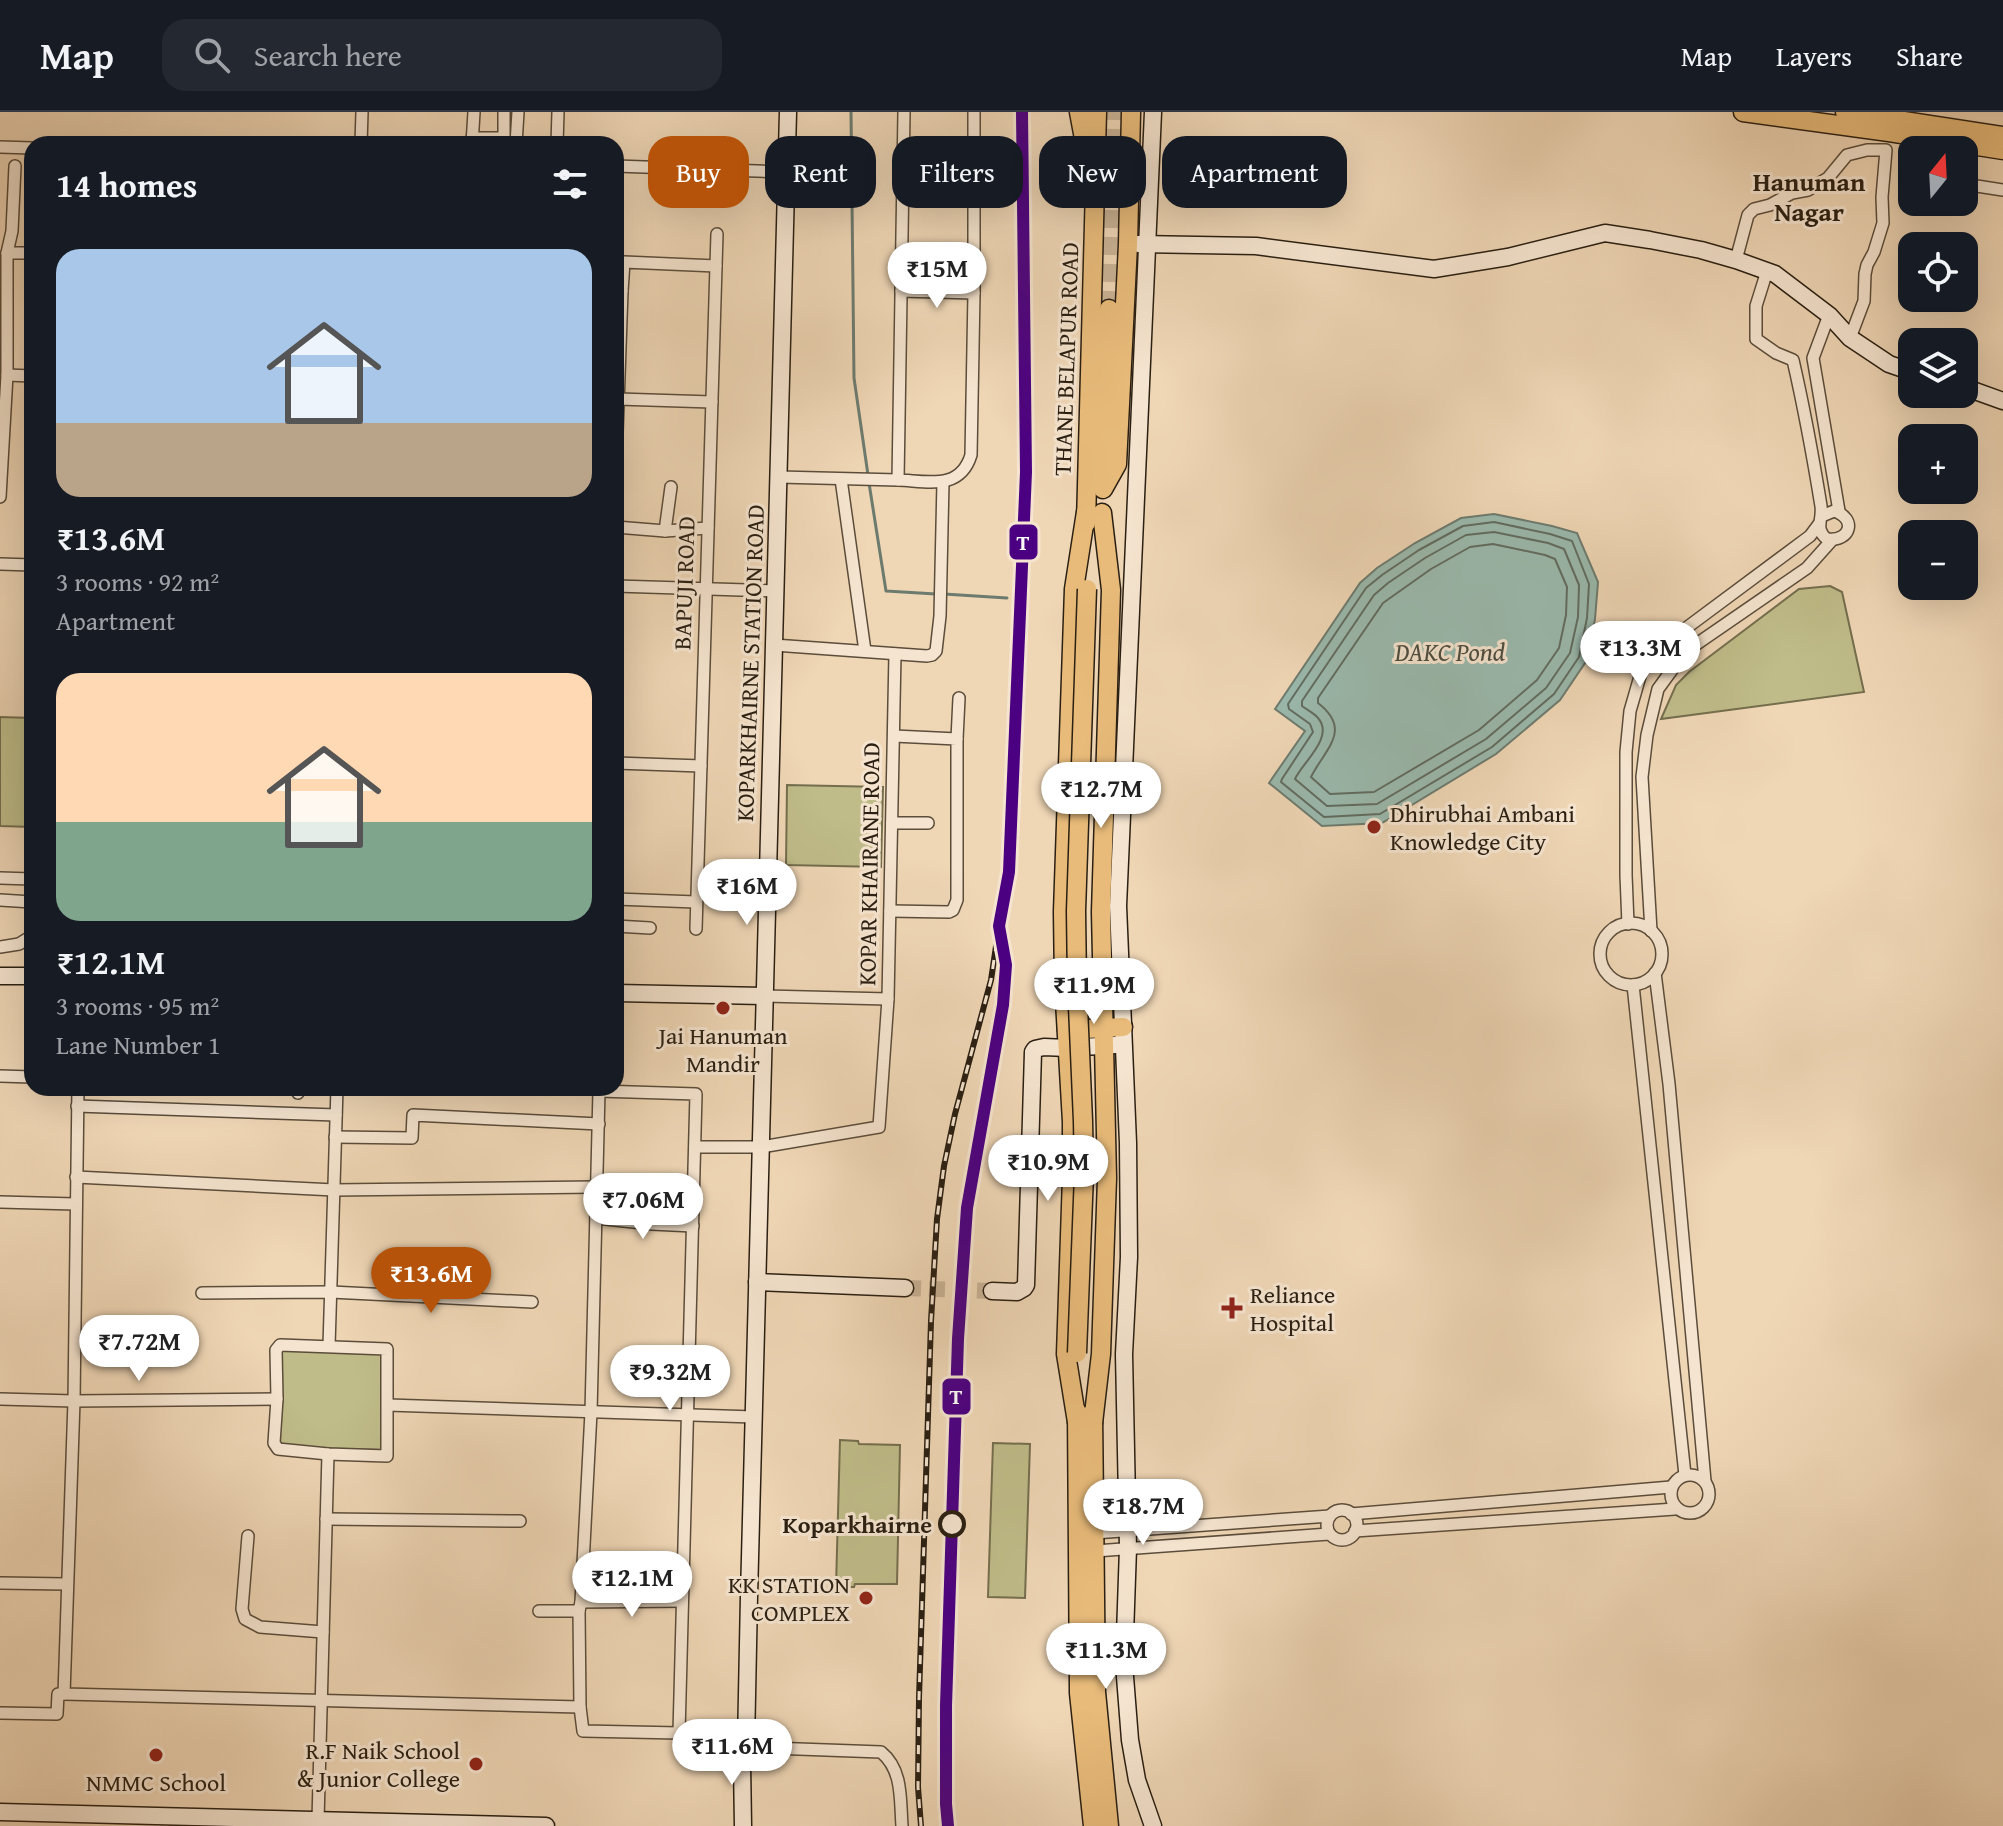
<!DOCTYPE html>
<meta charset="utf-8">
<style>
body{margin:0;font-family:"Gentium Book Plus",serif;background:#242831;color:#f1f3f6;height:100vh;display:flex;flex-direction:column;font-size:30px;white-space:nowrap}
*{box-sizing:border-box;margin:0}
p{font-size:26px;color:#9ea1a6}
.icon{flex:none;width:44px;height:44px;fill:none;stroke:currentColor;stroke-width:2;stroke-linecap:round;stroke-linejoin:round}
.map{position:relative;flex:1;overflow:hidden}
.panel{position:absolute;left:24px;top:24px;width:600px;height:960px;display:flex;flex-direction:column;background:#171b24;border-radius:24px;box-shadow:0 8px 32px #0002}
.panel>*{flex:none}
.banner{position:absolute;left:648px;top:24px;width:760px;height:72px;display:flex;gap:16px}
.needle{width:52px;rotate:18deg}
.controls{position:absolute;left:1898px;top:24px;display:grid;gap:16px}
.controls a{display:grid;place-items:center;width:80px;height:80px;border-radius:16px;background:#171b24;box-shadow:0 8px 32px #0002;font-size:40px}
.price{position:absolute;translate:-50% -68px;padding:0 18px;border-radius:28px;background:#fff;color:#222;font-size:26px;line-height:52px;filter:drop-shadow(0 2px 4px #0008)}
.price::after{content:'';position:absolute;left:50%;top:48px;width:24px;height:18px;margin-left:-12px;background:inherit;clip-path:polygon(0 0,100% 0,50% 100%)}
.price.on{background:#b45309;color:#fff}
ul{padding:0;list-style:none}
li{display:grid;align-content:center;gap:16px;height:424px;padding:0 32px}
li span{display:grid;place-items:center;height:248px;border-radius:24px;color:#555}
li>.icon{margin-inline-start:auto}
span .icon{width:144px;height:144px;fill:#fffc;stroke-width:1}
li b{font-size:34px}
h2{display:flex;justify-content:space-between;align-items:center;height:96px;padding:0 32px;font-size:34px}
.pill{padding:0 28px;border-radius:24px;background:#171b24;box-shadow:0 8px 32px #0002;font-size:28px;line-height:72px}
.pill.on{background:#b45309;color:#fff}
header{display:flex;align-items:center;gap:48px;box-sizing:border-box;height:112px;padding:0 40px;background:#171b24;border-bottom:2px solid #363941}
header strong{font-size:38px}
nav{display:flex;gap:44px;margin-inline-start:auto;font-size:28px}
.search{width:560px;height:72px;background:#242831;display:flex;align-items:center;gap:20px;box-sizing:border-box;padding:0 28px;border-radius:24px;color:#9ea1a6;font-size:30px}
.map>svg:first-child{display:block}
.green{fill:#bfbc89;stroke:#746e4e;stroke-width:2}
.water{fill:#9ab9ad;stroke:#6d7b6f;stroke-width:2}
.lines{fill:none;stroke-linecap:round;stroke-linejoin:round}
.shore{stroke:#626c60;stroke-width:2}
.stream{stroke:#6d7b6f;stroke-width:3}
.secondary-tunnel{stroke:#c8b194;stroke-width:16;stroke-dasharray:16 8;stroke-linecap:butt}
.primary-tunnel{stroke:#c8b194;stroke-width:18;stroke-dasharray:18 9;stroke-linecap:butt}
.street-casing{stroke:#5b4d3b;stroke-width:14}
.secondary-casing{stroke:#2a1f12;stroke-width:19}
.primary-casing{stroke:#2a1f12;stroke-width:21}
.street{stroke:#f5e4cf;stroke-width:11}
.secondary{stroke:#f5e4cf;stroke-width:16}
.primary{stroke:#e8bb7a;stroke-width:18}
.rail-casing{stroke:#2a1f12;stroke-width:6}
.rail{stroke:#f5e4cf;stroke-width:3;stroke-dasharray:9;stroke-linecap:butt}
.primary-bridge-casing{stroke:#2a1f12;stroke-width:21;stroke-linecap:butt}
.primary-bridge{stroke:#e8bb7a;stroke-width:18}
.rail-1-casing{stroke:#f5e4cf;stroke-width:18}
.rail-1{stroke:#4b0082;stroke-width:12}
.poi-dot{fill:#8f2418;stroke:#f5e4cf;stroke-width:3}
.stop-dot{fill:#f5e4cf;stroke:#2a1f12;stroke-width:4}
.labels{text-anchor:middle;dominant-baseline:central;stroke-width:6;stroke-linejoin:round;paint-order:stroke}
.street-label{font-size:24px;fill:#2a1f12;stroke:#f5e4cf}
.poi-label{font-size:24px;fill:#2a1f12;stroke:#f5e4cf;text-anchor:start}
.stop-label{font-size:24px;font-weight:bold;fill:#2a1f12;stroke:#f5e4cf;text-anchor:end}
.neighbourhood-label{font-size:26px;font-weight:bold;fill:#2a1f12;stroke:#f5e4cf}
.water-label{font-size:26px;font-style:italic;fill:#4c4d40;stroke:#f5e4cf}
.line-badge{stroke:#f5e4cf;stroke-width:3}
.badge-label{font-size:22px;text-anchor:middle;font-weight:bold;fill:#fff}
</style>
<header>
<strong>Map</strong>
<div class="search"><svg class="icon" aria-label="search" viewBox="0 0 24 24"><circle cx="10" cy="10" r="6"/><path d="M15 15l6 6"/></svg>Search here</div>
<nav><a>Map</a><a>Layers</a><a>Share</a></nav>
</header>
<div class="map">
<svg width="2003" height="1714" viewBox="0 0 2003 1714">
<rect width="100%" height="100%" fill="#efd6b5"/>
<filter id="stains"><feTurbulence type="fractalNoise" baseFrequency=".0025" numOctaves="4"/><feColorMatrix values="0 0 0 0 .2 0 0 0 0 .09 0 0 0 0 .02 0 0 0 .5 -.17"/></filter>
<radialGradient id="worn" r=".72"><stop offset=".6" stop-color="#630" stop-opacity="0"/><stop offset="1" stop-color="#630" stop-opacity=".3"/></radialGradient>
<g class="green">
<polygon points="1830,474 1842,480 1864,580 1661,607 1676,573 1689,560 1799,477"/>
<polygon points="0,605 32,606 32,715 0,714"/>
<polygon points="787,673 883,675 881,755 786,753"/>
<polygon points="274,1238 386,1242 383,1338 271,1335"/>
<polygon points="840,1328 858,1329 859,1332 900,1333 897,1472 855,1472 854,1475 836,1475"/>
<polygon points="993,1331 1030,1332 1025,1486 988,1485"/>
</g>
<polygon class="water" points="1494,402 1552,414 1577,421 1598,470 1595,507 1587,548 1560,588 1496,642 1382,711 1322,714 1269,671 1305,619 1275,597 1360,471 1377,456 1415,431 1461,406"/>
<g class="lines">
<g class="shore">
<polygon points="1494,410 1550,422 1572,429 1589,472 1587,506 1579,545 1554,582 1492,635 1380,702 1324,705 1281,670 1282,667 1313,620 1310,612 1289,597 1288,592 1366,476 1382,463 1419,438 1463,414"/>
<path d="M 1494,420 L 1548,431 L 1564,437 L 1579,473 L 1578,505 L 1570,541 L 1546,576 L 1486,627 L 1377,692 L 1327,694 L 1295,667 C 1302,651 1335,625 1318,606 C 1314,601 1307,598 1302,594 L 1302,589 L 1374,483 L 1388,471 L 1425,446 L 1466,423 Z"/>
<path d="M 1493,432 L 1545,443 L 1555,447 L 1567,475 L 1566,503 L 1559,536 L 1537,568 L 1479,618 L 1374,680 L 1330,682 L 1311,665 C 1325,637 1353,618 1318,591 L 1318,586 L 1383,491 L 1431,457 L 1470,435 Z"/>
</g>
<g class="stream">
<polyline points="851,0 854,266 868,363"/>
<polyline points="869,371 886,479 936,482"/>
<polyline points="944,482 1007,486"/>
</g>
<polyline class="secondary-tunnel" points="905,1176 992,1179"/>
<polyline class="primary-tunnel" points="1109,197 1114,0"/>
<g class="street-casing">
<g id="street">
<path d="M 904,0 L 898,368 C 927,369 960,379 971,343 L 974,181 L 974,0"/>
<polyline points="472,26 504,26"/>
<polyline points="361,32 362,0"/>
<polyline points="472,32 474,0"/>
<polyline points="504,32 504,0"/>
<polyline points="516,32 518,0"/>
<polyline points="557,32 558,0"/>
<polyline points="0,35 32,36"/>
<polyline points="616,54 786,60"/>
<polyline points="1964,72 2003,78"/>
<polyline points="7,141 32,141"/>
<polyline points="1736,148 1748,103 1754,97 1770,93 1792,81 1808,78 1828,66 1847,43 1867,38 1886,38 1882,85 1883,111 1874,140 1867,153 1865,162 1864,189 1850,226"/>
<path d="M 1767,159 L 1756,194 L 1756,227 L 1776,241 L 1793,248 C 1804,296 1813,345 1821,394 C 1823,408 1814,417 1827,427 C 1851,430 1857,406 1834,399 L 1822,404"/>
<polyline points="616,179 622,179 616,349"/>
<polyline points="622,179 624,150 716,154 717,122"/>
<polyline points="901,179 974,181"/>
<polyline points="1829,203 1813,246 1839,399"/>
<polyline points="7,263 32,264"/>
<polyline points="618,287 712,290"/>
<polyline points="779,365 898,368"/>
<polyline points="841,367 865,539"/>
<polyline points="0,385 7,263 7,141 12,119 15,54"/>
<polyline points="616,415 665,419 708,416"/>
<polyline points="665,419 671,375"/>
<polyline points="0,452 32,453"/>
<polyline points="616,474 776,479"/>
<polyline points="774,533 927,544 932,543 936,539 940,504 943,370"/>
<polyline points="957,627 959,586"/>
<polyline points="616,651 701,654"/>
<polyline points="892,711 928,711"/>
<polyline points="0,766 32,767"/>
<polyline points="616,787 696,790"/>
<polyline points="0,788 32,790"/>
<polyline points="890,799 949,800 953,798 957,788 957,627 894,624"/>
<circle cx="1631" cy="842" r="31"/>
<polyline points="1628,812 1626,763 1626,640 1630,599 1641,561 1658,537 1810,424 1819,412"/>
<polyline points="616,814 650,816"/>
<polyline points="696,817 716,154"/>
<polyline points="1651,819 1642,665 1647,623 1658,577 1685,540 1807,456 1832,428"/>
<polyline points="0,835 19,832 32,824"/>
<polyline points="1655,861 1669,972 1705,1369"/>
<polyline points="1633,873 1685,1363"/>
<polyline points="765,884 888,887 895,542"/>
<polyline points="0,964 32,965"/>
<polyline points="78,976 74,1289 64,1582 580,1595"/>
<polygon points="599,979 696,982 679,1621 583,1619 580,1595 579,1499 581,1490 591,1300"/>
<polyline points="298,981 299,976"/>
<polyline points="77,994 336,1003"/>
<polyline points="335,1025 412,1026 413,1003 599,1012"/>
<polyline points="695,1035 761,1035 879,1015 888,887"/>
<polyline points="76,1065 334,1078 596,1075"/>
<polyline points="0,1090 75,1092"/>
<polyline points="596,1106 652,1112 693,1114"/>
<polyline points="202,1181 331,1180 532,1190"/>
<polygon points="280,1233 387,1237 387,1344 328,1342 278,1337 274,1331 277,1287 276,1238"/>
<polyline points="329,1234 337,976"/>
<polyline points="0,1287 74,1289 277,1287"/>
<polyline points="388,1293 754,1305"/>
<circle cx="1690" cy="1382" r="19"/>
<circle cx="1342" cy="1413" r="15"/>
<polyline points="1351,1402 1671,1375"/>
<polyline points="326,1407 520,1409"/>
<polyline points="1355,1419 1675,1397"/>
<polyline points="1094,1421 1330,1404"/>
<polyline points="248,1424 242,1497 245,1507 260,1515 323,1520"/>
<polyline points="1095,1439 1329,1422"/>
<polyline points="0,1471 66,1472"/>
<polyline points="581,1490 682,1489"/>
<polyline points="539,1499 579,1499"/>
<polyline points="0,1601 57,1602 58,1582 64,1582"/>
<path d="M 771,1636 L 881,1640 C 903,1658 900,1687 902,1714"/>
<polyline points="318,1708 328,1342"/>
</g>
</g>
<g class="secondary-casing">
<g id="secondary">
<polyline points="1153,0 1118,794 1128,1031 1129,1145 1124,1242 1128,1436 1124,1552 1130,1628 1137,1668 1153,1714"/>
<polyline points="1138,132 1256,134 1434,157 1508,145 1605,121 1650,128 1701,138 1736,148 1775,162 1829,203 1850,226 1889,252 1912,260"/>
<polyline points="1964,275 2003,289"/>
<polyline points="0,864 32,864"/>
<polyline points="616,881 765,884"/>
<polyline points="757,1170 905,1176"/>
<polyline points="992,1179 1017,1180 1024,1176 1026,1173 1033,940 1035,937 1044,935 1067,936 1115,933"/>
<polyline points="0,1700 546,1714"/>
<polyline points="743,1714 742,1651 746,1632 749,1484 788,0"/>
</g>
</g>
<g class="primary-casing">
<g id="primary">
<polyline points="1079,0 1088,48"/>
<polyline points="1743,0 1889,20 2003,38"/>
<polyline points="1845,0 2003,24"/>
<polyline points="1104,371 1109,197"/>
<polyline points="1103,377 1117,352 1128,132 1131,0"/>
<polyline points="1086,411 1097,0"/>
<polyline points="1067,918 1123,915"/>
<polyline points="1077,1300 1079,1581 1093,1714"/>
<polyline points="1093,1300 1096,1580 1109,1714"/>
<polyline points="1077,1310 1066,1242 1072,1065 1072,1010 1064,872 1063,800 1074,477 1086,400"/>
<polyline points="1093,1311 1101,1242 1107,1066 1101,800 1111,478 1102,401"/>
</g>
</g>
<use href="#street" class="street"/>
<use href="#secondary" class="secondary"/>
<use href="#primary" class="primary"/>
<g class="rail-casing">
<polyline id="rail" points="921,1714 918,1675 919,1586 931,1209 937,1107 944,1054 955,1002 991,868 999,814"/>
</g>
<use href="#rail" class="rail"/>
<g class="primary-bridge-casing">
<polyline id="primary-bridge" points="1077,1241 1084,1062 1083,1009 1077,872 1076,799 1087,477"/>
</g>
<use href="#primary-bridge" class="primary-bridge"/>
<g class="rail-1-casing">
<polyline id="rail-1" points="948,1714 946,1692 946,1594 958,1227 967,1096 1003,893 1006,853 999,814 1009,760 1026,360 1022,0"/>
</g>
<use href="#rail-1" class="rail-1"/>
</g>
<g class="poi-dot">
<circle cx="1374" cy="715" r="8"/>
<circle cx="723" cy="896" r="8"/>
<path d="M1228 1184h8v8h8v8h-8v8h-8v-8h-8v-8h8z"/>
<circle cx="866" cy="1486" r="8"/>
<circle cx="156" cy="1643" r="8"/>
<circle cx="476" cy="1652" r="8"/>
</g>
<circle class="stop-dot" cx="952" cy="1412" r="12"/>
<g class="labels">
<g class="street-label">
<text transform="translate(1066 247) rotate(-88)">THANE BELAPUR ROAD</text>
<text transform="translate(684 471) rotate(-88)">BAPUJI ROAD</text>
<text transform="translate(750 551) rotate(-88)">KOPARKHAIRNE STATION ROAD</text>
<text transform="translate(869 752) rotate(-89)">KOPAR KHAIRANE ROAD</text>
</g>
<g class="poi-label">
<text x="1390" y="701">Dhirubhai Ambani<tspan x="1390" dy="28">Knowledge City</tspan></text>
<text x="723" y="923" text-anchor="middle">Jai Hanuman<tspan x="723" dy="28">Mandir</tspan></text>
<text x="1250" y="1182">Reliance<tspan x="1250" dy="28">Hospital</tspan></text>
<text x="850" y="1472" text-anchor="end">KK STATION<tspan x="850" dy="28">COMPLEX</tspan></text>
<text x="460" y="1638" text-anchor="end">R.F Naik School<tspan x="460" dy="28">&amp; Junior College</tspan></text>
<text x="156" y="1670" text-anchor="middle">NMMC School</text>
</g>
<g class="stop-label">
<text x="932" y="1412">Koparkhairne</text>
</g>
<g class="neighbourhood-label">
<text x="1809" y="69">Hanuman<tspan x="1809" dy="30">Nagar</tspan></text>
</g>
<g class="water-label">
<text x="1450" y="539">DAKC Pond</text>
</g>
</g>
<g class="line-badge">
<rect x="1008" y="411" width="31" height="38" rx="8" fill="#4b0082"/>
<rect x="941" y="1265" width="31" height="39" rx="8" fill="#4b0082"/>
</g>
<g class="badge-label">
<text x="1023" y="438">T</text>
<text x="956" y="1292">T</text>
</g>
<rect width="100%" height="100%" filter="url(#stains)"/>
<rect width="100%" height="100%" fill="url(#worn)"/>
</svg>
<div class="controls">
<a><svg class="needle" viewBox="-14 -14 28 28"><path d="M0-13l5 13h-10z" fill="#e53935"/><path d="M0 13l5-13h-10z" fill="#9ea1a6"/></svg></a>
<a><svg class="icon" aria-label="locate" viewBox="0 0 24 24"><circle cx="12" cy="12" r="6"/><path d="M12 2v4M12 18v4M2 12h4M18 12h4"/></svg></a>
<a><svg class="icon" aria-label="layers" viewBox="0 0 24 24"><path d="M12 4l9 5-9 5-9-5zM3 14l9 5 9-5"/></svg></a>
<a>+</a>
<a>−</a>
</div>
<b class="price" style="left:937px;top:198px">₹15M</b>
<b class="price" style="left:1640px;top:577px">₹13.3M</b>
<b class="price" style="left:1101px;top:718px">₹12.7M</b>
<b class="price" style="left:747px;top:815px">₹16M</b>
<b class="price" style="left:1094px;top:914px">₹11.9M</b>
<b class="price" style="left:1048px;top:1091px">₹10.9M</b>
<b class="price" style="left:643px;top:1129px">₹7.06M</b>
<b class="price on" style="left:431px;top:1203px">₹13.6M</b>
<b class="price" style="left:139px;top:1271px">₹7.72M</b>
<b class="price" style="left:670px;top:1301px">₹9.32M</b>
<b class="price" style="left:1143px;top:1435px">₹18.7M</b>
<b class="price" style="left:632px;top:1507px">₹12.1M</b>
<b class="price" style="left:1106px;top:1579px">₹11.3M</b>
<b class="price" style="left:732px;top:1675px">₹11.6M</b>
<div class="banner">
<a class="pill on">Buy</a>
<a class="pill">Rent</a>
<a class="pill">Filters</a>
<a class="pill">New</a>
<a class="pill">Apartment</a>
</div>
<section class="panel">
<h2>14 homes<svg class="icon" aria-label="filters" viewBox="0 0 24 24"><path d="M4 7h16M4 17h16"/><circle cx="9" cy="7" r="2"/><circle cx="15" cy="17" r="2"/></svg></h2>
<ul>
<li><span style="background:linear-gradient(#a9c7e8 70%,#b9a48a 0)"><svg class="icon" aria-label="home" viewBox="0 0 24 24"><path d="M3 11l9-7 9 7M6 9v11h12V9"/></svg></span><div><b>₹13.6M</b><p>3 rooms · 92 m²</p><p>Apartment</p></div></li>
<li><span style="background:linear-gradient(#ffd9b3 60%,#7fa58c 0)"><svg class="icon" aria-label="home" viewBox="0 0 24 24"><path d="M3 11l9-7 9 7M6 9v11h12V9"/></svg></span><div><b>₹12.1M</b><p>3 rooms · 95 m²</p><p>Lane Number 1</p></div></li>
</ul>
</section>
</div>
